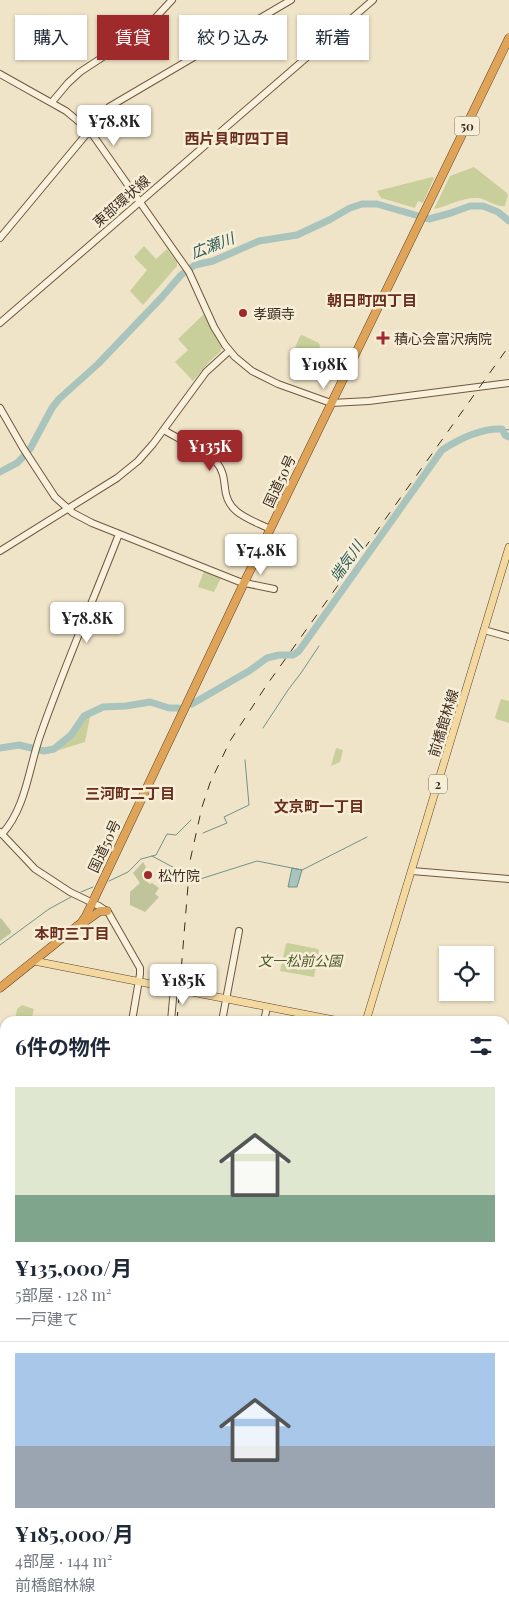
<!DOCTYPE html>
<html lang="ja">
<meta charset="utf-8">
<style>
body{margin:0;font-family:"Playfair Display","Noto Sans JP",serif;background:#f6f6f7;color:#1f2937;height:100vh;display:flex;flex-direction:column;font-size:19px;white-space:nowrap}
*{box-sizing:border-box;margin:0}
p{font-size:16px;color:#747a83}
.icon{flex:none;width:28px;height:28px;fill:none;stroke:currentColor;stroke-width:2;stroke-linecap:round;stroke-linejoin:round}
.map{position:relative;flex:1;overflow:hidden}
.sheet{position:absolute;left:0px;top:1016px;width:510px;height:601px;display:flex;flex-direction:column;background:#fff;border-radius:15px 15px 0 0;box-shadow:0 1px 4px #0004}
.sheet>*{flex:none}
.hud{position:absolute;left:15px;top:15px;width:480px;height:45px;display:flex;gap:10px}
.fabs{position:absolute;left:439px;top:946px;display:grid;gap:10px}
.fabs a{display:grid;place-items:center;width:55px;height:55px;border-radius:0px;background:#fff;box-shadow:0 1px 4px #0004;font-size:25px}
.price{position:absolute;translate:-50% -42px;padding:0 11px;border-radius:5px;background:#fff;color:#222;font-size:16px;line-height:32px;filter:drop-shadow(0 1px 2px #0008)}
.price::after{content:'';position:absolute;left:50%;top:30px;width:15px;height:11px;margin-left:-8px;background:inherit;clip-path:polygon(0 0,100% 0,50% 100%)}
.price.on{background:#9e2a2b;color:#fff}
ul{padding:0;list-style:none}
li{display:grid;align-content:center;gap:10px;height:265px;padding:0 15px}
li+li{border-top:1px solid #e0e1e3}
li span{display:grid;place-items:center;height:155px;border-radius:0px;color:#555}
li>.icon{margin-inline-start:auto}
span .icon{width:90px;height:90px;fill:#fffc;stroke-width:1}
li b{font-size:21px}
h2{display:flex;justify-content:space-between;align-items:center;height:60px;padding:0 15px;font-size:21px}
.tag{padding:0 18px;border-radius:0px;background:#fff;box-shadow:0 1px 4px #0004;font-size:18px;line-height:45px}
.tag.on{background:#9e2a2b;color:#fff}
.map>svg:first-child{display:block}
.green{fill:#c9cf9b}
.cemetery{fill:#bfc49a}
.water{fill:#a9c4bc;stroke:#6f938a}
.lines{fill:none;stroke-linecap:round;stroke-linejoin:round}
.stream{stroke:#6f938a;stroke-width:1}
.river{stroke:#a9c4bc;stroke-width:7}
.secondary-casing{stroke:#6f573f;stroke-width:8}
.primary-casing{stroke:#5b4430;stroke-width:8}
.highway-casing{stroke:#5b4430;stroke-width:9}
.secondary{stroke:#faf1dc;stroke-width:6}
.primary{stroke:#f3d9a0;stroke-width:7}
.highway{stroke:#e0a458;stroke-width:8}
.rail{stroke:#3d2e20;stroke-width:1;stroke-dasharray:9 9;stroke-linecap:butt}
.poi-dot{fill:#9e2a2b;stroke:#f7eed8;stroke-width:2}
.labels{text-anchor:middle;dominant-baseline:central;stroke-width:5;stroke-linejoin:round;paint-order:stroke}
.shield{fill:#f7eed8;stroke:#756857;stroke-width:1}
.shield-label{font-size:12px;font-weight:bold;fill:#3d2e20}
.street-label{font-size:14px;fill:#3d2e20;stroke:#f7eed8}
.poi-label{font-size:14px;fill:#3d2e20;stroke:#f7eed8;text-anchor:start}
.park-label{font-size:14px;font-style:italic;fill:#4d5a26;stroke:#f7eed8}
.neighbourhood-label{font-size:15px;font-weight:bold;fill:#6b2e1e;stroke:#f7eed8}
.water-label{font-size:15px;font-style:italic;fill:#2f5d5a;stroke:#f7eed8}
</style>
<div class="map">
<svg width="509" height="1617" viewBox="0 0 509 1617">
<rect width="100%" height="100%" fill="#f0e4c8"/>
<g class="green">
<path d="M 474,167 L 507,193 L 508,195 L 505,206 C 497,208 487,199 478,198 C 463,197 448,206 434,209 L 450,176 Z"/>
<polygon points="432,177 434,178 423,203 418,201 415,208 381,198 377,191"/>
<polygon points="144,246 156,259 167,249 177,262 177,266 143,305 130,291 147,270 134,257"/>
<polygon points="205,313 222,346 221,351 209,362 193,381 175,362 188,350 178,339"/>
<polygon points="302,335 319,343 320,346 312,366 291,357 300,336"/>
<polygon points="204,571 221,578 214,592 198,587"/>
<polygon points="501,699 509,701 509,723 496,719 495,717"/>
<polygon points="87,715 90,717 85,742 56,751 56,750 73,735"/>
<polygon points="336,748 343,750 340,762 331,766"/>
<polygon points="288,943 318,949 319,951 314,977 280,971 286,944"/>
<polygon points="22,1005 34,1009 31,1021 15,1021 17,1009"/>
</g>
<g class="cemetery">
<polygon points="143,862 146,867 142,873 143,875 143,879 150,884 152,883 159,888 155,894 159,897 145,912 130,905 130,892 140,883 133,873"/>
<polygon points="1,918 11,931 11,933 0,941 0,919"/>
</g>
<polygon class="water" points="292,868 302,870 297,887 288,887"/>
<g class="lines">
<g class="stream">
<polyline points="502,429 509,430"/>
<polyline points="263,728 288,690 301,673 319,646"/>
<polyline points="203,833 227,823 224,817 249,805 245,760"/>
<polyline points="152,856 197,880 257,861 302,870 367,837"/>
<polyline points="109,881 128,872 141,859 156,855 167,834 176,835 191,820"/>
<polyline points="81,892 93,887"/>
<polyline points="0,945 49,909 71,897"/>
<polyline points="0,1411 5,1411"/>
</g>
<g class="river">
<polyline points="0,472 17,463 22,458 30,449 52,408 59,399 98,364 162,297 181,275 195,265 213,261 259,241 297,235 329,220 350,208 362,204 377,204 429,219 451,213 470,206 483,206 498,212 509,221"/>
<path d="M 192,704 L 249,671 L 267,658 L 279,655 L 293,655 L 299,651 L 442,450 C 459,439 481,428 502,429 L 505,435 L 509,437"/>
<polyline points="0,748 19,745 44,751 54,749 71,735 84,716 103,707 126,706 150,702 169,708 178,708"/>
</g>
<g class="secondary-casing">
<g id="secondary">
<polyline points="0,74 66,111 90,131 189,272 214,327 225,345 235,357 252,371 278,384 331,403 369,401 509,383"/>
<polyline points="52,102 68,83 80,72 144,30 172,0"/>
<polyline points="0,238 109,107 291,0"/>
<polyline points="0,323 373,0"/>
<polyline points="0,408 23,448 55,497 73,513 92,523 240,582 274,589"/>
<path d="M 164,430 C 177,438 207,453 216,462 C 223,469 224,479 225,488 C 227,514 250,519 270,529"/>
<polyline points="0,551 117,478 138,461 153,444 206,372 229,351"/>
<polyline points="484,630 509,637"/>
<polyline points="0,832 35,869 70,892 99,906 108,912 140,968 140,974 132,1021"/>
<path d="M 2,834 C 26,808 29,767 40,736 C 64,667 93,601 119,534"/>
<polyline points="412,871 509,879"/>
<polyline points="171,1021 174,988"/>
<polyline points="222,1021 239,931"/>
<polyline points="264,1021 267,1007"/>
<polyline points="0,1045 5,1046"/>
<polyline points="505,1056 509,1057"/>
<polyline points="0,1256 5,1257"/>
<polyline points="505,1268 509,1269"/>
<polyline points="505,1273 509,1274"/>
<polyline points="505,1315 509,1295"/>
<polyline points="505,1345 509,1345"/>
<polyline points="0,1445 5,1445"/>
<polyline points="505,1534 509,1535"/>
<polyline points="49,1617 49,1612"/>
<polyline points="189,1617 190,1612"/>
<polyline points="445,1617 446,1612"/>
</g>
</g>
<g class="primary-casing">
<g id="primary">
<polyline points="34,961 339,1021"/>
<polyline points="366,1021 509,547"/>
<polyline points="0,1132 5,1133"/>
<polyline points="0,1139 5,1140"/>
<polyline points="0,1378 5,1379"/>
<polyline points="505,1402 509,1402"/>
</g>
</g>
<g class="highway-casing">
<g id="highway">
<polyline points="83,923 100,911 107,911"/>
<polyline points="0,988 81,923 86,916 244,583 509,38"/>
</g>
</g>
<use href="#secondary" class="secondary"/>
<use href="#primary" class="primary"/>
<use href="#highway" class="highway"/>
<g class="rail">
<polyline points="177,1021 190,861 202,807 210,783 230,741 266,686 509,346"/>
<polyline points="122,1617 123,1612"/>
</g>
</g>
<g class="poi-dot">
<circle cx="243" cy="313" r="5"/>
<path d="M380.5 330.5h5v5h5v5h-5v5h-5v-5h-5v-5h5z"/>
<circle cx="148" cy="875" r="5"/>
</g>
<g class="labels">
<g class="shield">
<rect x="454.5" y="116.5" width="25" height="19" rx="4"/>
<rect x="429" y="774.5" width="18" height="19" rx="4"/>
</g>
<g class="shield-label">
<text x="467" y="126">50</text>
<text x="438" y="784">2</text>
</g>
<g class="street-label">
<text transform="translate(121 201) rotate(-41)">東部環状線</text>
<text transform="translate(279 481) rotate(-65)">国道50号</text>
<text transform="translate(443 723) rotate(-73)">前橋館林線</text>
<text transform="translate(104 846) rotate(-65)">国道50号</text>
</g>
<g class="poi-label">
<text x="253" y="313">孝顕寺</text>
<text x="394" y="338">積心会富沢病院</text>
<text x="158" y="875">松竹院</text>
</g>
<g class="park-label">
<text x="300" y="960">文一松前公園</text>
</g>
<g class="neighbourhood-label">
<text x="237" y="138">西片貝町四丁目</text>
<text x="372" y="300">朝日町四丁目</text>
<text x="130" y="793">三河町二丁目</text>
<text x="319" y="806">文京町一丁目</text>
<text x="72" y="933">本町三丁目</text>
</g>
<g class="water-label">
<text transform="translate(212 245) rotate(-21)">広瀬川</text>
<text transform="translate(346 561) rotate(-55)">端気川</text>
</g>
</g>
</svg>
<div class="fabs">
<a><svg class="icon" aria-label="locate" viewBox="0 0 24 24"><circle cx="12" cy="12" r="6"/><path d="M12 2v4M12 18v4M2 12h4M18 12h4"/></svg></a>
</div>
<b class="price" style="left:114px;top:147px">¥78.8K</b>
<b class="price" style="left:324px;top:390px">¥198K</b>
<b class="price on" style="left:210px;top:472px">¥135K</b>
<b class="price" style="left:261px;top:576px">¥74.8K</b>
<b class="price" style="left:87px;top:644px">¥78.8K</b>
<b class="price" style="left:183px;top:1006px">¥185K</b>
<div class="hud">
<a class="tag">購入</a>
<a class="tag on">賃貸</a>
<a class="tag">絞り込み</a>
<a class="tag">新着</a>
</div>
<section class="sheet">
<h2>6件の物件<svg class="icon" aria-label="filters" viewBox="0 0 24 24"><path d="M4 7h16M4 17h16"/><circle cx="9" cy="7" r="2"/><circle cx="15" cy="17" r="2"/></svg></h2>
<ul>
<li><span style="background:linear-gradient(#dfe7d0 70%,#7fa58c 0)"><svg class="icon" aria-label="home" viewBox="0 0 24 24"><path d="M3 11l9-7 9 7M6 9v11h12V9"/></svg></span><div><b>¥135,000/月</b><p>5部屋 · 128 m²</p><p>一戸建て</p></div></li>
<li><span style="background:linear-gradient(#a9c7e8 60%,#9aa5b1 0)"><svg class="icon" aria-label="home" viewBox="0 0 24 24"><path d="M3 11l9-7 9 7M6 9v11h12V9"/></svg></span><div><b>¥185,000/月</b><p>4部屋 · 144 m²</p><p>前橋館林線</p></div></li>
</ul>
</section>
</div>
